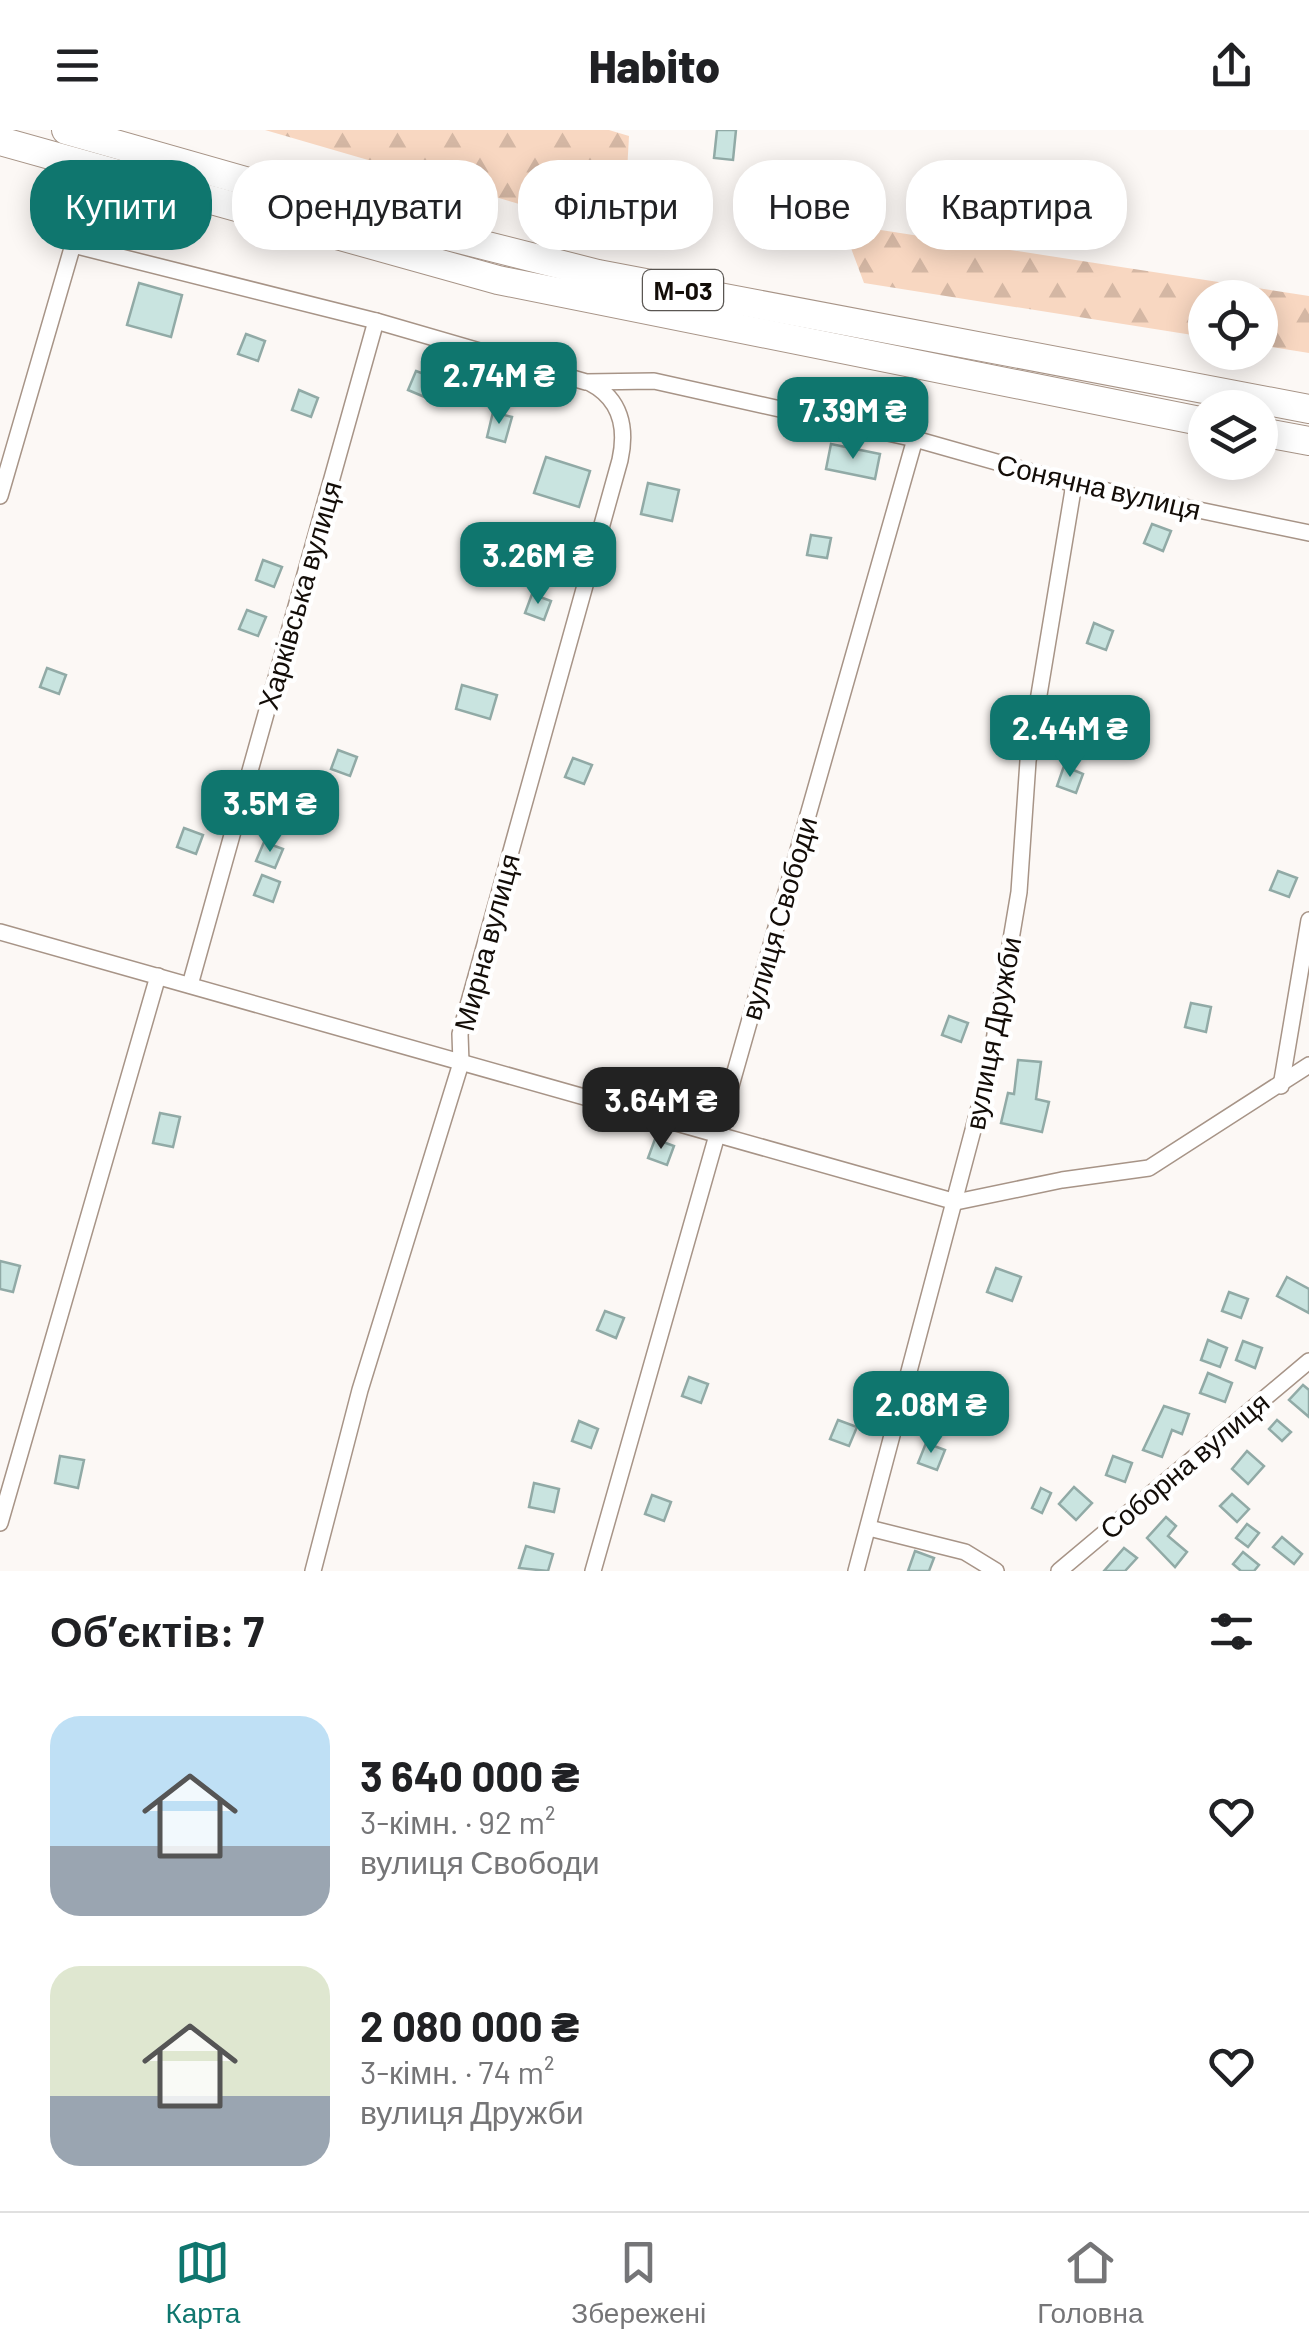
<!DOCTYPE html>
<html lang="uk">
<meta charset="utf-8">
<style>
body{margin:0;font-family:Barlow,sans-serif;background:#f2f2f2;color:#202124;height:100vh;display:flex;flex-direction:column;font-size:38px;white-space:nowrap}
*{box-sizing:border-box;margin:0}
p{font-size:32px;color:#757577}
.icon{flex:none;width:55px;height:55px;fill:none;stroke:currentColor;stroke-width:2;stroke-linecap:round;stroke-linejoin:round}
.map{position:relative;height:1441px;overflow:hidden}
.sheet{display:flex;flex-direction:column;background:#fff;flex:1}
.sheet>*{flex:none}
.banner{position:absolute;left:30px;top:30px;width:1250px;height:90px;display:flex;gap:20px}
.tools{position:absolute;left:1188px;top:150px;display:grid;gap:20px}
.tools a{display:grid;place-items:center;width:90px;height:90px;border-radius:50%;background:#fff;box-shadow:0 5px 25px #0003;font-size:50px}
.price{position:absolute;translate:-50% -85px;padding:0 22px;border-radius:20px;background:#0f766e;color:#fff;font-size:32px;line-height:65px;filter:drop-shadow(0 2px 5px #0008)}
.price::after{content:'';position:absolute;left:50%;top:60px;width:30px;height:22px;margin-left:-15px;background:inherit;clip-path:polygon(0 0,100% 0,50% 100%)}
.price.selected{background:#222;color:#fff}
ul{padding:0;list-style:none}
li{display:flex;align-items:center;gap:30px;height:250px;padding:0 50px}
li span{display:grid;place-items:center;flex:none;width:280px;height:200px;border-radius:30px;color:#555}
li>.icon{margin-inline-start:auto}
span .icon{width:120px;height:120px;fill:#fffc;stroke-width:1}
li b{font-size:42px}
h2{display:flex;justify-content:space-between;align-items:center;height:120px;padding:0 50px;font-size:42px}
.chip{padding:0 35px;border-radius:40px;background:#fff;box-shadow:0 5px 25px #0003;font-size:35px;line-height:90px}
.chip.selected{background:#0f766e;color:#fff}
header{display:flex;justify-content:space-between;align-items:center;height:130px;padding:0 50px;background:#fff;font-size:45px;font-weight:800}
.menu{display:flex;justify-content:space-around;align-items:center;height:140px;border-top:2px solid #e0e0e0;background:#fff;font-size:28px;color:#757577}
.menu a{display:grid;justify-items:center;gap:5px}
.menu .selected{color:#0f766e}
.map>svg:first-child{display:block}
.forest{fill:url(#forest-firs)}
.building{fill:#c9e4e0;stroke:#91aaa6;stroke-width:2.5}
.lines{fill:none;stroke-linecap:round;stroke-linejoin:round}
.street-casing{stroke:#a79487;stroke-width:18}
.highway-casing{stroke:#a79487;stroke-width:30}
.street{stroke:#fff;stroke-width:15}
.highway{stroke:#fff;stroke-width:28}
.labels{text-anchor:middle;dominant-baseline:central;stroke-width:9;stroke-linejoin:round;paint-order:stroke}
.shield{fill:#fff;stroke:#5a5652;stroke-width:2.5}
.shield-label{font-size:25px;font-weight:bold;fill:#130d08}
.street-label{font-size:28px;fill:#130d08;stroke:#fff}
</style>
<header><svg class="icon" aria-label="menu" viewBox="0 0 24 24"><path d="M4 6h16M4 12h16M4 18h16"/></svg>Habito<svg class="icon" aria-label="share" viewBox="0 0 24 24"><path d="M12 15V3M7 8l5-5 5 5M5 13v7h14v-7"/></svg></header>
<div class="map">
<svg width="1309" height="1441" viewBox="0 0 1309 1441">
<defs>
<pattern id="forest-firs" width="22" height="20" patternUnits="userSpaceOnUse" patternTransform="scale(2.5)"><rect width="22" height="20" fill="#f8d7c1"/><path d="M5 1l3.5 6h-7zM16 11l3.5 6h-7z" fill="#d4b7a4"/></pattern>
</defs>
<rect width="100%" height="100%" fill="#fcf8f5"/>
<g class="forest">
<polygon points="265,0 609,0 629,6 625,78 581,92"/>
<polygon points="842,94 1309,166 1309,223 1260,215 1260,168 1205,168 1205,207 864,153"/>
</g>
<g class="building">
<polygon points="717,0 736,0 733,30 714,28"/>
<polygon points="139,153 182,165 171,207 127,195"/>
<polygon points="246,204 265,211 258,231 238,224"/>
<polygon points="416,241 435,248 427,268 408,260"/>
<polygon points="299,260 318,268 311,287 292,280"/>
<polygon points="493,282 512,287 505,312 487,307"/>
<polygon points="831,314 880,324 875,349 826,339"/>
<polygon points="546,327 590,341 579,377 534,363"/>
<polygon points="648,353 679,360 672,391 641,384"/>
<polygon points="1152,394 1171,401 1163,421 1144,413"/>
<polygon points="811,405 831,408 827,428 807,425"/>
<polygon points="263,430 282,437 274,457 256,450"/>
<polygon points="532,464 551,471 544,490 525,483"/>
<polygon points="247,480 266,487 258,506 239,499"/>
<polygon points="1094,493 1113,501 1106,520 1087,513"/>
<polygon points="47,538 66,545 59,564 40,557"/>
<polygon points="462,555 497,565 490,589 456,579"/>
<polygon points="338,620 357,627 350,646 331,639"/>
<polygon points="573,628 592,635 584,654 565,647"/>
<polygon points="1064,636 1083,644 1076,663 1057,656"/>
<polygon points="184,698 203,705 196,724 177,717"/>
<polygon points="264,712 283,719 275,738 256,731"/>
<polygon points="1278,741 1297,748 1289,767 1270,760"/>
<polygon points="262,745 280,752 273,772 254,765"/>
<polygon points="1191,873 1211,877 1206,902 1185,897"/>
<polygon points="949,886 968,893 961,912 942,905"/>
<polygon points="1018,930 1041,932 1036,969 1049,972 1042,1002 1001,993 1008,963 1014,964"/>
<polygon points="160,983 180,987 173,1017 153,1013"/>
<polygon points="655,1009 674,1016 667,1035 648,1028"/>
<polygon points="0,1131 20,1136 13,1162 0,1159"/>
<polygon points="996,1138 1021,1147 1012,1171 987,1162"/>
<polygon points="1287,1147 1309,1159 1309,1183 1277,1166"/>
<polygon points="1229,1162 1248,1169 1241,1188 1222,1181"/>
<polygon points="605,1181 624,1188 616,1208 597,1200"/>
<polygon points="1208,1210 1227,1218 1220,1237 1201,1230"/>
<polygon points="1243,1211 1262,1218 1255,1238 1236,1230"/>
<polygon points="1208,1243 1232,1253 1225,1272 1200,1263"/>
<polygon points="689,1247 708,1254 701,1273 682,1266"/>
<polygon points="1303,1255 1309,1260 1309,1287 1289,1270"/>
<polygon points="1164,1276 1189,1284 1182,1304 1172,1300 1162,1327 1143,1320"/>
<polygon points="838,1290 857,1297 849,1316 830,1309"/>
<polygon points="1277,1290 1291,1302 1282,1311 1269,1299"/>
<polygon points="579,1291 598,1299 591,1318 572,1311"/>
<polygon points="926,1313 945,1320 937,1340 918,1333"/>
<polygon points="1247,1321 1264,1336 1248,1354 1232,1339"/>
<polygon points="60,1326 84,1330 78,1358 55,1353"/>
<polygon points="1113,1326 1132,1333 1125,1352 1106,1345"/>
<polygon points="534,1353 559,1359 554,1382 529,1377"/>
<polygon points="1074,1357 1092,1373 1076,1390 1059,1374"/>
<polygon points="1041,1358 1051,1363 1042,1383 1032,1378"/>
<polygon points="1232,1364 1249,1379 1237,1392 1220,1376"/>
<polygon points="652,1365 671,1372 664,1391 645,1384"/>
<polygon points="1166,1387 1176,1396 1168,1406 1187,1422 1175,1437 1147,1408"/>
<polygon points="1247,1394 1259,1403 1248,1417 1236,1408"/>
<polygon points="1282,1407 1302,1424 1294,1434 1273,1417"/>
<polygon points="526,1416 553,1424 548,1441 519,1438"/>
<polygon points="1124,1418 1137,1428 1125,1441 1104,1441"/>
<polygon points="915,1421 934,1428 929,1441 908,1441"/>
<polygon points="1243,1422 1259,1435 1254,1441 1241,1441 1233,1434"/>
</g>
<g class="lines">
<g class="street-casing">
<g id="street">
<polyline points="73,115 376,191 586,252 654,251 915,309 1074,354 1309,403"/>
<polyline points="0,366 95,39"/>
<polyline points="0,802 956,1072 1062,1050 1149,1038 1309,935"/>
<polyline points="190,855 376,191"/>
<polyline points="1281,956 1309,790"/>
<polyline points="0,1393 158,846"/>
<polyline points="869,1398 965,1422 996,1441"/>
<path d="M 313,1441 L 360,1260 L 461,933 L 460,904 L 620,330 C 627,298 621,269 590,253"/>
<polyline points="593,1441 915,309"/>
<polyline points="856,1441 989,940 1019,762 1028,631 1074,354"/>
<polyline points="1059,1441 1309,1231"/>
</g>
</g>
<g class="highway-casing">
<g id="highway">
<polyline points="66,0 372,87 598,144 1309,279"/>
<polyline points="0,11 498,150 1205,292"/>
<polyline points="1260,302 1309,311"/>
</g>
</g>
<use href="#street" class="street"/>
<use href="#highway" class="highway"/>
</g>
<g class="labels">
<rect class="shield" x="643" y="140" width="80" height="40" rx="8"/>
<g class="shield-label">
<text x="683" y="160">М-03</text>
</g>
<g class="street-label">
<text transform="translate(1099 356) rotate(13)">Сонячна вулиця</text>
<text transform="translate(299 465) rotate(-74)">Харківська вулиця</text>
<text transform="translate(778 788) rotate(-74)">вулиця Свободи</text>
<text transform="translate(486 812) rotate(-75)">Мирна вулиця</text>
<text transform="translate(992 903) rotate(-79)">вулиця Дружби</text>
<text transform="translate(1184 1335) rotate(-40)">Соборна вулиця</text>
</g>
</g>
</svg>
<div class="tools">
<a><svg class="icon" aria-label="locate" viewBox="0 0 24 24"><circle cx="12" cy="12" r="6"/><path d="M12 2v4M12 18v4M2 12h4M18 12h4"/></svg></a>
<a><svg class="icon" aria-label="layers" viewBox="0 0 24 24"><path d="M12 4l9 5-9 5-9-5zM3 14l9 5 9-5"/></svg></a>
</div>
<b class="price" style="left:499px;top:297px">2.74M ₴</b>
<b class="price" style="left:853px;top:332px">7.39M ₴</b>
<b class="price" style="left:538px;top:477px">3.26M ₴</b>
<b class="price" style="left:1070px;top:650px">2.44M ₴</b>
<b class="price" style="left:270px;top:725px">3.5M ₴</b>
<b class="price selected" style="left:661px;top:1022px">3.64M ₴</b>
<b class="price" style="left:931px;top:1326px">2.08M ₴</b>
<div class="banner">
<a class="chip selected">Купити</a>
<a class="chip">Орендувати</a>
<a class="chip">Фільтри</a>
<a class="chip">Нове</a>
<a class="chip">Квартира</a>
</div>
</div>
<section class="sheet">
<h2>Об’єктів: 7<svg class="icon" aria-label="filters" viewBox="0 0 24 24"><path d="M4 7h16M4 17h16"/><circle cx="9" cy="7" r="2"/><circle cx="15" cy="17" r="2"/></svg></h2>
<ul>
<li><span style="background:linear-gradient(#bfe0f5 65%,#9aa5b1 0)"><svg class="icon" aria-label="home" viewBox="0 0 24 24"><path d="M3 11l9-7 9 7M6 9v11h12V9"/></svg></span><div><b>3 640 000 ₴</b><p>3-кімн. · 92 m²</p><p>вулиця Свободи</p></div><svg class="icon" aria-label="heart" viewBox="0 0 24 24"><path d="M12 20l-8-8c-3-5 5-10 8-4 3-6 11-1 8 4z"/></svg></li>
<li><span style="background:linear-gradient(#dfe7d0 65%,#9aa5b1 0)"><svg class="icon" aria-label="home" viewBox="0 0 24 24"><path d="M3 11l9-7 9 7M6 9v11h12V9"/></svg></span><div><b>2 080 000 ₴</b><p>3-кімн. · 74 m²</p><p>вулиця Дружби</p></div><svg class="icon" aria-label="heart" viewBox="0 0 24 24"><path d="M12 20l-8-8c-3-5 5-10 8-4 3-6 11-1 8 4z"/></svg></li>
</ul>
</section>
<nav class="menu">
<a class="selected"><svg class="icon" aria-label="map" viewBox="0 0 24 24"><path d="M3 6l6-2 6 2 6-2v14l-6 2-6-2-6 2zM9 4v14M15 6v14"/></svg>Карта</a>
<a><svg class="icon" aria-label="saved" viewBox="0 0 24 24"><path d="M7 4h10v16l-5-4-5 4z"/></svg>Збережені</a>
<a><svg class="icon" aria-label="home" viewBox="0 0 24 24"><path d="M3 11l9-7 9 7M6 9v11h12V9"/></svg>Головна</a>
</nav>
